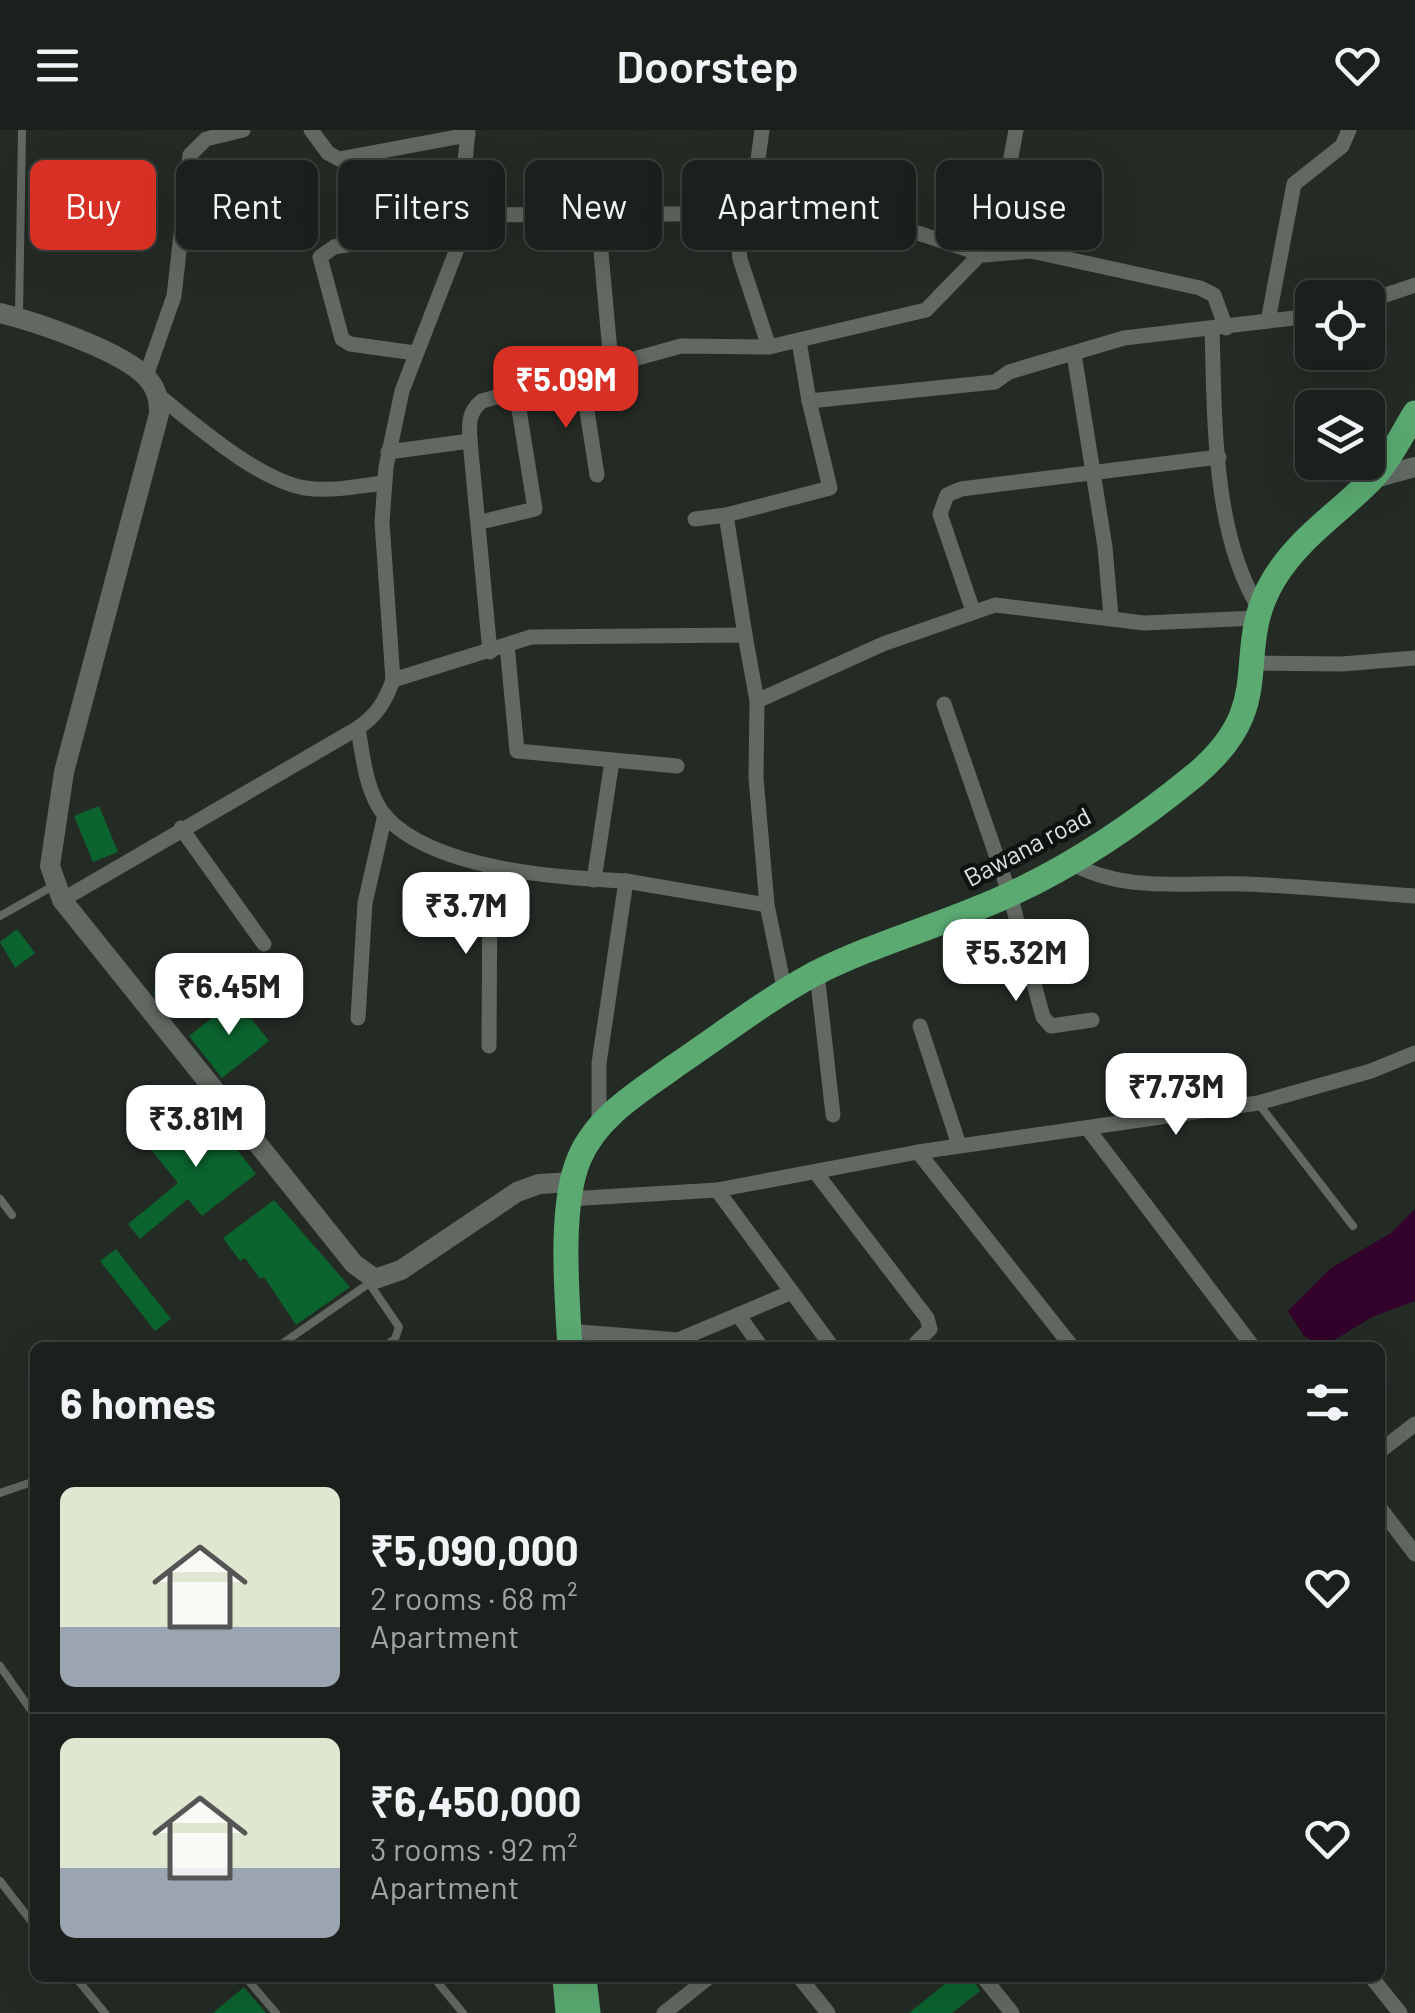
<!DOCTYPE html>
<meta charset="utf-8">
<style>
body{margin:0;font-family:Barlow,sans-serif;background:#282d29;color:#f1f3f6;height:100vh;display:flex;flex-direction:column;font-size:38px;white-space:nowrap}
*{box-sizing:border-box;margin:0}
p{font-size:32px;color:#a0a3a3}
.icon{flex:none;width:55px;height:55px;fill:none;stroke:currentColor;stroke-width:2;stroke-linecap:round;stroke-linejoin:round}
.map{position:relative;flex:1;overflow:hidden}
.sheet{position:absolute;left:30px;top:1212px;width:1355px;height:640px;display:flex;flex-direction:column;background:#1b201c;border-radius:15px;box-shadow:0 10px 40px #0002,0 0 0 2px #393e3b}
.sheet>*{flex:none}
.hud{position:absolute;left:30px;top:30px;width:1355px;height:90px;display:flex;gap:20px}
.controls{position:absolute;left:1295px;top:150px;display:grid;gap:20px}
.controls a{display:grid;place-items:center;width:90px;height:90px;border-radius:15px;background:#1b201c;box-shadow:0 10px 40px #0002,0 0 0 2px #393e3b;font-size:50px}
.price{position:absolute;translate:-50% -85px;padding:0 22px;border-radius:20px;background:#fff;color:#222;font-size:32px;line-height:65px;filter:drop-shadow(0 2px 5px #0008)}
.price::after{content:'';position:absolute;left:50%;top:60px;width:30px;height:22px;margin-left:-15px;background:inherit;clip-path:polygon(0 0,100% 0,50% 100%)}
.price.current{background:#d93025;color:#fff}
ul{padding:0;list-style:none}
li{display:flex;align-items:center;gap:30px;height:250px;padding:0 30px}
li+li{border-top:2px solid #393e3b}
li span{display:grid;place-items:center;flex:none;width:280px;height:200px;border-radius:15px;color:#555}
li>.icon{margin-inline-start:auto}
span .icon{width:120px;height:120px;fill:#fffc;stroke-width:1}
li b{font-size:42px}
h2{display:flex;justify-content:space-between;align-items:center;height:120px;padding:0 30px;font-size:42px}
.tag{padding:0 35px;border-radius:15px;background:#1b201c;box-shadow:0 10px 40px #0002,0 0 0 2px #393e3b;font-size:35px;line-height:90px}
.tag.current{background:#d93025;color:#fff}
header{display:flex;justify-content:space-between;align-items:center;height:130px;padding:0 30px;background:#1b201c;font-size:45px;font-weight:600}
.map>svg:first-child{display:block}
.water{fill:#32022a}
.building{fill:#0b632e}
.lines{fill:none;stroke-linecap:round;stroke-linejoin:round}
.service{stroke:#616962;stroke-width:8}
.minor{stroke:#616962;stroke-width:15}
.tertiary{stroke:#616962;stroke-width:20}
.primary{stroke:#5aaa72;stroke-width:25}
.labels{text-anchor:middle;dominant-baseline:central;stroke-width:9;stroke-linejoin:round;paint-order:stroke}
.street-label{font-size:25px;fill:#dfe4e0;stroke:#0f1310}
</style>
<header><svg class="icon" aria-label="menu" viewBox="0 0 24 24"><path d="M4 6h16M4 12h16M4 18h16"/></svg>Doorstep<svg class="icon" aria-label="heart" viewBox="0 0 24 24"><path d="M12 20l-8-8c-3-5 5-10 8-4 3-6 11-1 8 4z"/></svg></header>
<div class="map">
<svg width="1415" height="1883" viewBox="0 0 1415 1883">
<rect width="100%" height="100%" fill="#242b25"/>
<polygon class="water" points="1415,1079 1415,1171 1372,1187 1323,1217 1304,1206 1288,1181 1331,1138 1391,1103"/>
<g class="building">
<polygon points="99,676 118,722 93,732 74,686"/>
<polygon points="17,799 35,823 15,838 0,812"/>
<polygon points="200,824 215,843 168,881 153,862"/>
<polygon points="236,869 269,911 222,948 189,906"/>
<polygon points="204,977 256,1044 202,1086 188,1069 140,1109 128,1094 178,1053 151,1020"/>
<polygon points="274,1070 350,1157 296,1195 264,1147 260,1149 245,1128 240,1131 223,1108"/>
<polygon points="116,1119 171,1189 155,1201 100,1131"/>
<polygon points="952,1848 972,1848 980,1861 952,1883 909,1883"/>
<polygon points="244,1857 266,1883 213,1883"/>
</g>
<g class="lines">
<g class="service">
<polyline points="19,185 22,0"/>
<polyline points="0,786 53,756"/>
<polyline points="1258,973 1353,1096"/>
<polyline points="0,1069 12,1085"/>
<polyline points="369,1153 399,1197 395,1209 382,1218"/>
<polyline points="276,1218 371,1152"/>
<polyline points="0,1363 35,1351"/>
<polyline points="0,1536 35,1586"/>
<polyline points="0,1751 35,1796"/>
<polyline points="76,1848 105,1883"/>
<polyline points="246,1848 276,1883"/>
<polyline points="434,1848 463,1883"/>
</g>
<g class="minor">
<polyline points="311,0 328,23 339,29 468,5"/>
<polyline points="605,81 601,122 611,233"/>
<polyline points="751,81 762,0"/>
<polyline points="736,82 740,129 769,217"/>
<polyline points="463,85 858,83 984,125 1031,121 1200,158 1214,165 1226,198"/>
<polyline points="1368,171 1415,155"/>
<polyline points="1312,186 1268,191 1294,54 1342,16 1349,0"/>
<path d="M 1212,200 C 1215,288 1212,403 1259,478"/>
<polyline points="799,211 809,271 995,252 1009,242 1124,208 1268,191"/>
<polyline points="415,223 350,214 342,209 320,127 334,117 462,96"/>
<polyline points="1074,224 1105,417 1111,487"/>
<polyline points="574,244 585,268 597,345"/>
<polyline points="146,246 174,166 190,25 206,9 243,0"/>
<path d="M 159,266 C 197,296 258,350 305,358 C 331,362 359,356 384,353"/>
<polyline points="470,311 490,522"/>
<path d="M 388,322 L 470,311 C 469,294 468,282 482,271 L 681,216 L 769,217 L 926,180 L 996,108 L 1016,0"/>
<polyline points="695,389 726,385"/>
<polyline points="481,392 535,379 516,261"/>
<polyline points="973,481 940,384 947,365 961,359 1219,327"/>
<polyline points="745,505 726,385 830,358 809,271"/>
<polyline points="507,515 517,621 677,636"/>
<polyline points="1255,533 1342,534 1415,528"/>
<polyline points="393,550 531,507 745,505 757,571 756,648 767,775"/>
<polyline points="757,571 883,514 995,475 1144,493 1257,488"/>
<polyline points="944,574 1010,765 1043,887 1051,896 1092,890"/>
<path d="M 358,598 C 363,627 366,663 385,686 C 434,740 559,748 626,751"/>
<polyline points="181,698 264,814"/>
<path d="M 1071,733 C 1125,763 1185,752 1245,754 C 1302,756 1358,762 1415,766"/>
<polyline points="594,750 612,631"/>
<path d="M 62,770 L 358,598 C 377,585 385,572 393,550 L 382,392 L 386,337 L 402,261 L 457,119 L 468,0"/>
<polyline points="817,843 833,985"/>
<polyline points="358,888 365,773 385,685"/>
<polyline points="920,896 959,1015"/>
<polyline points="489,916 490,738"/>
<polyline points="599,995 599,933 626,751 767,775 785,862"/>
<polyline points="1088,999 1254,1218"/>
<polyline points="918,1022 1073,1218"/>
<polyline points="816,1043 927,1188 930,1199 911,1218"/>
<polyline points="717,1060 833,1218"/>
<polyline points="569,1069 717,1060 918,1022 1258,973 1371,941 1415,923"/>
<polyline points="739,1186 762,1218"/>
<polyline points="569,1201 678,1210 792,1162"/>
<polyline points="1380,1321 1415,1294"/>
<polyline points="1380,1378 1415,1424"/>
<polyline points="800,1848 828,1883"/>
<polyline points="984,1848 1012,1883"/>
<polyline points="1372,1848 1400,1883"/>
<polyline points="664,1883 708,1848"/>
</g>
<g class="tertiary">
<path d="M 0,183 C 36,192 123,221 147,248 C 157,259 159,269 159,284 L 64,642 L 50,736 L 62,770 L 354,1134 L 375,1149 L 401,1140 L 517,1062 L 539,1054 L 573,1052"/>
<polyline points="1371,349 1415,337"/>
</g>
<g class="primary">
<path d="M 570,1218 C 567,1166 559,1077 579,1029 C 597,986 639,962 675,936 C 721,905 766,870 814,844 C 877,812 947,794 1011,764 C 1076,734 1139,691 1195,645 C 1282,572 1229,524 1274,449 C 1298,409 1337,384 1369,352 C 1388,333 1401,306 1415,283"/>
<polyline points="565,1848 568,1883"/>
<polyline points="584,1848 588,1883"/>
</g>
</g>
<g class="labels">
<g class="street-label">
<text transform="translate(1027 716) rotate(-28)">Bawana road</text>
</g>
</g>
</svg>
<div class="controls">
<a><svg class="icon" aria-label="locate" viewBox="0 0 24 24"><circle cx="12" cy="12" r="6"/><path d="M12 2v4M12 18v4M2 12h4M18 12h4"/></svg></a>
<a><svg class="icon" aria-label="layers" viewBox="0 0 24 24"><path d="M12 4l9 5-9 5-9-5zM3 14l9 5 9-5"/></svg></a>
</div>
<b class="price current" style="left:566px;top:301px">₹5.09M</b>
<b class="price" style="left:466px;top:827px">₹3.7M</b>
<b class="price" style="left:1016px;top:874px">₹5.32M</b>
<b class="price" style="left:229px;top:908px">₹6.45M</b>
<b class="price" style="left:1176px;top:1008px">₹7.73M</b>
<b class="price" style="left:196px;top:1040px">₹3.81M</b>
<div class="hud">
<a class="tag current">Buy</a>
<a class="tag">Rent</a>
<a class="tag">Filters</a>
<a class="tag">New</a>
<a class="tag">Apartment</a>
<a class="tag">House</a>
</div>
<section class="sheet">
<h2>6 homes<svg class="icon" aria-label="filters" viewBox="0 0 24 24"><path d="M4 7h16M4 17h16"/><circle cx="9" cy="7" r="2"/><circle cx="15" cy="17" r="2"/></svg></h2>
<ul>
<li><span style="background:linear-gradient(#dfe7d0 70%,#9aa5b1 0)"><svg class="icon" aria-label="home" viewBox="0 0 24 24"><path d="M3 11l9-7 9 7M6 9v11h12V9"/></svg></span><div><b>₹5,090,000</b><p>2 rooms · 68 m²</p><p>Apartment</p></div><svg class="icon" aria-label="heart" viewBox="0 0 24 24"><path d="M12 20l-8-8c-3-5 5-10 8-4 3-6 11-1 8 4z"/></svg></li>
<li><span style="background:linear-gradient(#dfe7d0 65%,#9aa5b1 0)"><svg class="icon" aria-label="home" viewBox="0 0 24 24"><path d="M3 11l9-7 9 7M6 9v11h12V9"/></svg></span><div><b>₹6,450,000</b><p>3 rooms · 92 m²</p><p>Apartment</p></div><svg class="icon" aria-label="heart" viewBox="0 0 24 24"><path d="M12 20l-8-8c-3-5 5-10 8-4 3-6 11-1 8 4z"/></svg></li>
</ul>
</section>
</div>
